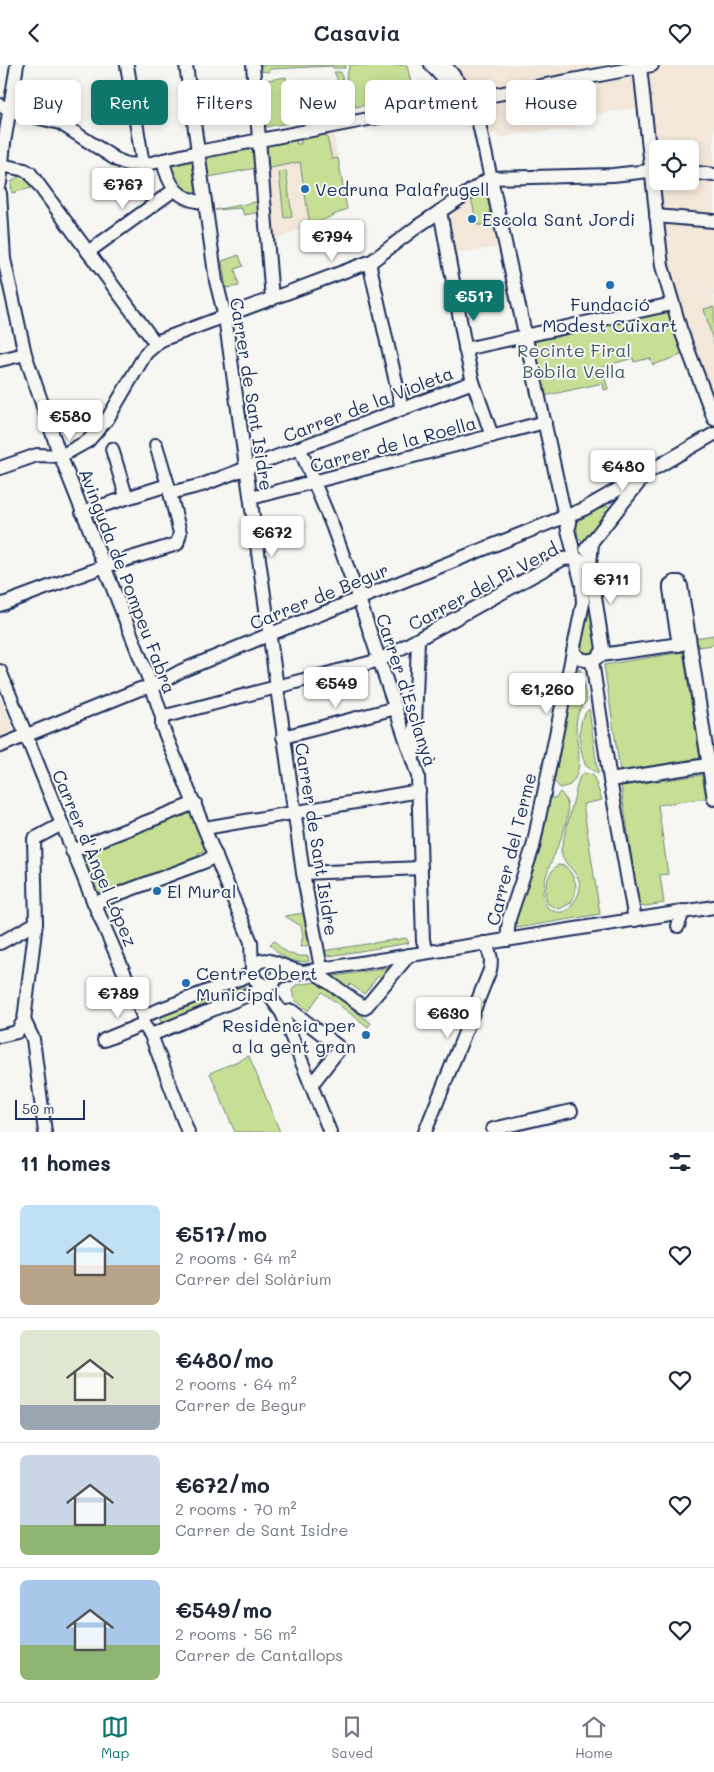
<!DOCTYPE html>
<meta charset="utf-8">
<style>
body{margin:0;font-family:Mali,sans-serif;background:#f6f6f7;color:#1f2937;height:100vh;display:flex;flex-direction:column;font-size:19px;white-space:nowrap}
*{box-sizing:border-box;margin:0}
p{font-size:16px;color:#747a83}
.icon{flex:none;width:28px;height:28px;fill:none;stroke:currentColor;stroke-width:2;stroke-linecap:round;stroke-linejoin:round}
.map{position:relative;height:1067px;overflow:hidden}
.side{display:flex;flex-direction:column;background:#fff;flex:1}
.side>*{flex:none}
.banner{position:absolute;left:15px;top:15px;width:685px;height:45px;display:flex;gap:10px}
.fabs{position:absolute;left:649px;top:75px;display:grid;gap:10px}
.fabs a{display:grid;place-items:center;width:50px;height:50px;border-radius:8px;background:#fff;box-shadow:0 2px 8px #0003;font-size:25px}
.scale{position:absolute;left:15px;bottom:12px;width:70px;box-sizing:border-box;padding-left:5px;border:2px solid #1b2f5e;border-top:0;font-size:14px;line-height:18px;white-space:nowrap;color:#1b2f5e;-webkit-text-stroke:4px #f6f6f2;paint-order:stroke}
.price{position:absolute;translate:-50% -42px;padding:0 11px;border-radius:5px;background:#fff;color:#222;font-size:16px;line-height:32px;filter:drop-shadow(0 1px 2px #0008)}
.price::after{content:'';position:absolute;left:50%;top:30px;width:15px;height:11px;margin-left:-8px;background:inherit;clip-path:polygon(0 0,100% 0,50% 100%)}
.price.active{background:#0f766e;color:#fff}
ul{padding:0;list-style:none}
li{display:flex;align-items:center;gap:15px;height:125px;padding:0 20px}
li+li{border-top:1px solid #e0e1e3}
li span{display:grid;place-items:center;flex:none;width:140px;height:100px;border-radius:8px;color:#555}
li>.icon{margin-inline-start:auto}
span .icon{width:60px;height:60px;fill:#fffc;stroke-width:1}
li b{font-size:21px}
h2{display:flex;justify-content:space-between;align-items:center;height:60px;padding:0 20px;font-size:21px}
.chip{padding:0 18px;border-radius:8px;background:#fff;box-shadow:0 2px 8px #0003;font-size:18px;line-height:45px}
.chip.active{background:#0f766e;color:#fff}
header{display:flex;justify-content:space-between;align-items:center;height:65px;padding:0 20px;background:#fff;font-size:22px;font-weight:600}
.menu{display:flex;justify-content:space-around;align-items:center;height:70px;border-top:1px solid #e0e1e3;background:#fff;font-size:14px;color:#747a83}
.menu a{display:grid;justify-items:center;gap:2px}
.menu .active{color:#0f766e}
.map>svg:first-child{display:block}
.built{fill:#f2e7d8;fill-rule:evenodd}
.green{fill:#c6df95;stroke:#70877a}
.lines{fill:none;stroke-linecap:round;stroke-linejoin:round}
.minor-casing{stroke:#1b2f5e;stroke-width:16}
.minor{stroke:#f6f6f2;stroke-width:12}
.poi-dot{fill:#1f6fb2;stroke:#f6f6f2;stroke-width:2}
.labels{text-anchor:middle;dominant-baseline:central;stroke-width:4;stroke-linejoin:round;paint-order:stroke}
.poi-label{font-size:18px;fill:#1b2f5e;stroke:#f6f6f2;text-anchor:start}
.park-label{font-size:18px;fill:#465b6c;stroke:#f6f6f2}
.street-label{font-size:18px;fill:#1b2f5e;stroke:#f6f6f2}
</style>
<header><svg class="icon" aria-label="back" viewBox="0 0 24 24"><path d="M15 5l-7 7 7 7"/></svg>Casavia<svg class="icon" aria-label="heart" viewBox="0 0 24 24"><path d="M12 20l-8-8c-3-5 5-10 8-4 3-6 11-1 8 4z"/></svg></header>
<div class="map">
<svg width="714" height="1067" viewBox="0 0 714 1067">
<rect width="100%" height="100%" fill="#f6f6f2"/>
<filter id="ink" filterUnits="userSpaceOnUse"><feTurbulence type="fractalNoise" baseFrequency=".02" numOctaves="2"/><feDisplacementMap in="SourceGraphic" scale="10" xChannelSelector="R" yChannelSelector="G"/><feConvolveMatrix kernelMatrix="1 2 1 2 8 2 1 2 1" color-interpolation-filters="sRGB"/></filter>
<g filter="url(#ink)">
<g class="built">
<path d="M 428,0 L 714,0 L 714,367 L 672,246 L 642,42 L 576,52 L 577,64 L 512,69 L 512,71 L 498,72 L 497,68 L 482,72 L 470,39 L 447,44 L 448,30 ZM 658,84 L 690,84 L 690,116 L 658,116 Z"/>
<polygon points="333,66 347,144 272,176 263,79"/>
<polygon points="480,126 491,133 502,182 455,188 448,148"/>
<polygon points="0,632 14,666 0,672"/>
</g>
<g class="green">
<polygon points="260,0 346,0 345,3 333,3 332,1 270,4 268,7 261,6"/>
<polygon points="350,0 407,0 412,23 385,32 385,36 356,42 352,30 350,31 346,12"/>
<path d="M 334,7 L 341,7 L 346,35 L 338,38 C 342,29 338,13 334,7 Z"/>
<polygon points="286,12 289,58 265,62 262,16"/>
<polygon points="326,67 332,94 338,93 347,144 310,161 300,97 265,104 263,79 295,73 297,79 301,79 301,72"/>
<polygon points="255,83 256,103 209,112 206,92"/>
<polygon points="192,94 198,129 192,132 174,118 170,98"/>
<polygon points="286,106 292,152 284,153 279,107"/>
<polygon points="19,111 25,112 31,123 12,128 11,117"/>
<polygon points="478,128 483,128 487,131 493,160 477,160 471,132"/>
<polygon points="260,136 261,147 244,150 241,143 215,145"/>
<polygon points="239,190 243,201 235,204 239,221 226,223 222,196"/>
<polygon points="714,242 714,279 704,244"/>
<polygon points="671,245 687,288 653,300 650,293 634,297 633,293 602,302 608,324 604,325 603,318 544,331 533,275"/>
<polygon points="604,441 611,442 611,445 586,477 583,477 578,472 576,457"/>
<polygon points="585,518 600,577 593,592 577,587"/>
<polygon points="714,570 714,580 696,582 695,573"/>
<polygon points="683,587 700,693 620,706 604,600"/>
<path d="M 580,604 L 587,636 C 561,658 593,696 570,720 L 560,723 L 554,716 L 576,606 Z"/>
<path d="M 589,644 L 598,709 L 586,701 C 579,686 575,656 589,644 Z"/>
<path d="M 583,708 L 593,710 L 602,735 L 583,739 L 600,849 L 517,863 L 515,858 L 541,782 L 550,733 L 556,733 L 560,727 C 589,752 526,815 548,843 C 554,847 560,849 567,845 C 570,844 572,840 574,837 C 593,810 562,805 561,785 L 579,713 Z"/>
<polygon points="702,710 706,733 658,740 668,809 660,810 664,838 639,842 621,721"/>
<polygon points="183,746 191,749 206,785 197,789 199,793 97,833 80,789 82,787 84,791 88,790 87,786 180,748 182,752 185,751"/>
<path d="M 558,800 L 565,801 C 577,814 579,823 571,838 L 559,844 L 548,839 C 542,827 547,808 558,800 Z"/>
<polygon points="304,848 310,880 300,882 303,871 301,861 285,851"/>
<polygon points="406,873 409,878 323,892 322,886"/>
<path d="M 275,876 C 283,888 294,892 308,891 L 309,896 C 293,899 280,892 270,879 Z"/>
<polygon points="394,902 384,915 378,911 364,929 350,919 346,924 329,912"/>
<polygon points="241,916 246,928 163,962 158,950"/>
<polygon points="317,917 371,958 368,962 322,927 308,946 294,934 292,925 296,920"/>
<polygon points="249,991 280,1067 235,1067 210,1008"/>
</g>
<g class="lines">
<g class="minor-casing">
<g id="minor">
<polyline points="127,0 143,100"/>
<polyline points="186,0 216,216 225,252 303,808 321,903 317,906 320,911 365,943 409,890"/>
<polyline points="253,0 272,234"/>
<polyline points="431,0 449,20 448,37"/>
<polyline points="445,0 474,36 568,465"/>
<polyline points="640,2 662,201 680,263 714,354"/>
<polyline points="472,34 652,0"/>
<polyline points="0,40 8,45 60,58 117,95 127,99 143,100 198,87 441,40 453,34 463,22"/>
<path d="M 163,95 C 168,120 178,136 205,137"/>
<polyline points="1,100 25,105 30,108 156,279"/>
<polyline points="690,107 714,110"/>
<polyline points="0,118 4,78 17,0"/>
<polyline points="0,128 4,194 25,289 57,382 152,622 162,652 162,661 251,877 252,906"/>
<polyline points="440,146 466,287 473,317 492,371"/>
<polyline points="656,151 714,156"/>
<polyline points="88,187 174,125"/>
<polyline points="369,197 402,344"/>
<polyline points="465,284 672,239"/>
<polyline points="0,295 25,289"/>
<polyline points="156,380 168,420"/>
<polyline points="112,384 126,431"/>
<polyline points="300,384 332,460 359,534 418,711 423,876 428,887"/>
<polyline points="0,403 37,390 61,391 88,376 108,353 146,288 161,275 372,196 418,161 490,113 613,110 658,105"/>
<polyline points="251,433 545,357"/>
<polyline points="82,447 168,420 170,428 202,420 473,317"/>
<polyline points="586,484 641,415"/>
<polyline points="0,540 105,501 177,479 180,468 170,428"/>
<polyline points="679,580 670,524 670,520 674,517 679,517 681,521 714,734"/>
<path d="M 574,587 C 582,599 598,598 603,584 L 590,499 L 592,479"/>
<polyline points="601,590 687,578"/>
<polyline points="592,596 610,715 635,855"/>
<polyline points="0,606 94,838 143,951 143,959 151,970 188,1067"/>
<polyline points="162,652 380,595 563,494 575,493 590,499"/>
<polyline points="283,672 396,643"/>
<polyline points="0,681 140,624 152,622 181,606 268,570 584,444 714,369"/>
<polyline points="414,690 418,575"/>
<polyline points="610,715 714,699"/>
<polyline points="205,763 419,726"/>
<polyline points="72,786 195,738"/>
<polyline points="303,808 421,803"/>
<polyline points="94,838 204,797 216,790"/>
<polyline points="678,861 683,846"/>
<polyline points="507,875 509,854 533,782 583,538 582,520 568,465 570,458"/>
<polyline points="0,878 36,858"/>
<path d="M 274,898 L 279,907 L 274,917 L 266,921 L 256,916 L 252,906 C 261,883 282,904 299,906"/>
<polyline points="278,911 714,842"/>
<polyline points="262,920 282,948 330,1067"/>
<polyline points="282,948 292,946 340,983 312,1019"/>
<polyline points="143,951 252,909"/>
<polyline points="24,955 33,974 45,1067"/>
<polyline points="151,970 260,925 259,919"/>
<polyline points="0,971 17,967 24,955 36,858 34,774 62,759"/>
<polyline points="104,975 143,959"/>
<polyline points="493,1064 571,1046"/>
<path d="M 425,1067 L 490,905 C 492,894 491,888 484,878"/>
</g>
</g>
<use href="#minor" class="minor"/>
</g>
</g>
<g class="poi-dot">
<circle cx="305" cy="124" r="5"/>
<circle cx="472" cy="154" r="5"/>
<circle cx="610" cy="220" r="5"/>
<circle cx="157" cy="826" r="5"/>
<circle cx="186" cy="918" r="5"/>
<circle cx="366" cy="970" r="5"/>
</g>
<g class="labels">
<g class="poi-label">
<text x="315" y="124">Vedruna Palafrugell</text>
<text x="482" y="154">Escola Sant Jordi</text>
<text x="610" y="239" text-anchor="middle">Fundació<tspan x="610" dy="21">Modest Cuixart</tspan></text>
<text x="167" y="826">El Mural</text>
<text x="196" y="908">Centre Obert<tspan x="196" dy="21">Municipal</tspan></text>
<text x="356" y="960" text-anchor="end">Residencia per<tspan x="356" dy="21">a la gent gran</tspan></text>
</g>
<g class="park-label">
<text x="574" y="285">Recinte Firal<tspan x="574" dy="21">Bòbila Vella</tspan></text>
</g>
<g class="street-label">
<text transform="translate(252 329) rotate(81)">Carrer de Sant Isidre</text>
<text transform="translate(368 339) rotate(-21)">Carrer de la Violeta</text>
<text transform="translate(393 379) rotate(-15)">Carrer de la Roella</text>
<text transform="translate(128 516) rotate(69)">Avinguda de Pompeu Fabra</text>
<text transform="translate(483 521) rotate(-28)">Carrer del Pi Verd</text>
<text transform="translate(319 531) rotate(-22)">Carrer de Begur</text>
<text transform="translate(407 625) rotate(72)">Carrer d'Esclanyà</text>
<text transform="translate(317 774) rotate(81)">Carrer de Sant Isidre</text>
<text transform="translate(511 784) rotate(-76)">Carrer del Terme</text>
<text transform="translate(95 793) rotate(67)">Carrer d'Àngel López</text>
</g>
</g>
</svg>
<div class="fabs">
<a><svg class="icon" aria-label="locate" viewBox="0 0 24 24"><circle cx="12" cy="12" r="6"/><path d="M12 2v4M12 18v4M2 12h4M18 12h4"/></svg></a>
</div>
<div class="scale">50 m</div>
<b class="price" style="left:123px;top:145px">€767</b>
<b class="price" style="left:332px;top:197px">€794</b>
<b class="price active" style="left:474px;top:257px">€517</b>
<b class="price" style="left:70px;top:377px">€580</b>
<b class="price" style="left:623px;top:427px">€480</b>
<b class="price" style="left:272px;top:493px">€672</b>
<b class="price" style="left:611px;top:540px">€711</b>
<b class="price" style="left:336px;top:644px">€549</b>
<b class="price" style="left:547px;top:650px">€1,260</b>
<b class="price" style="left:118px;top:954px">€789</b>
<b class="price" style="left:448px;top:974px">€630</b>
<div class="banner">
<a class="chip">Buy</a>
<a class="chip active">Rent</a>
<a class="chip">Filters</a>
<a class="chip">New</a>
<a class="chip">Apartment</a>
<a class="chip">House</a>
</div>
</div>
<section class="side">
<h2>11 homes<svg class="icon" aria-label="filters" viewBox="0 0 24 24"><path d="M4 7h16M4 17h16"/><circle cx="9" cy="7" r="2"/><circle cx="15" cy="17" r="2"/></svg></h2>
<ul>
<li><span style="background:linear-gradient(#bfe0f5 60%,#b9a48a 0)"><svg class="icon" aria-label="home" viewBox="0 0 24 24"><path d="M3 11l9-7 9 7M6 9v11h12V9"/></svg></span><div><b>€517/mo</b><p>2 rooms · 64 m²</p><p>Carrer del Solàrium</p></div><svg class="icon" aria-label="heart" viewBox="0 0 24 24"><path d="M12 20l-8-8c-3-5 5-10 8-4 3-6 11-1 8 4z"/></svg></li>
<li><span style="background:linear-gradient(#dfe7d0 75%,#9aa5b1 0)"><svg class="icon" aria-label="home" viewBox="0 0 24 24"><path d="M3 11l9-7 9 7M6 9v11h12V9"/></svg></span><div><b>€480/mo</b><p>2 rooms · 64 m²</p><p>Carrer de Begur</p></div><svg class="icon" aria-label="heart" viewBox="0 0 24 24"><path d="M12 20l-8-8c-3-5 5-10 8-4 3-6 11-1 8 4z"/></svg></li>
<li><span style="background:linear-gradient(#c9d6e8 70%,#8fb573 0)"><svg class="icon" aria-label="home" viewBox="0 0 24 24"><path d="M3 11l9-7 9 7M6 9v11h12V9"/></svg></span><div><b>€672/mo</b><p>2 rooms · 70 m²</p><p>Carrer de Sant Isidre</p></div><svg class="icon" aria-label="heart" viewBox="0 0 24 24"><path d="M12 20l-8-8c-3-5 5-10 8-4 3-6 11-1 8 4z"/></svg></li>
<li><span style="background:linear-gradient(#a9c7e8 65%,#8fb573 0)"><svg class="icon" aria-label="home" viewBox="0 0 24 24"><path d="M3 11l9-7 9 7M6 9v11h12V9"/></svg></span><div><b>€549/mo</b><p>2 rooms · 56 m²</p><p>Carrer de Cantallops</p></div><svg class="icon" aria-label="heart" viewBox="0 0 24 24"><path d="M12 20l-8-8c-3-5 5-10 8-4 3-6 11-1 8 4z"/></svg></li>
</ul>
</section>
<nav class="menu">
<a class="active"><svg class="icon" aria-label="map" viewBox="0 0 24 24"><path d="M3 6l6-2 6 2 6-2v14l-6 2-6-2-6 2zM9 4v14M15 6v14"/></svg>Map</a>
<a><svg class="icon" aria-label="saved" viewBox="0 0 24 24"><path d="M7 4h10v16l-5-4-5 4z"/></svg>Saved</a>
<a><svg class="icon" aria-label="home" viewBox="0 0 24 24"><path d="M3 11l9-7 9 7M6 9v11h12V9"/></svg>Home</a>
</nav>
